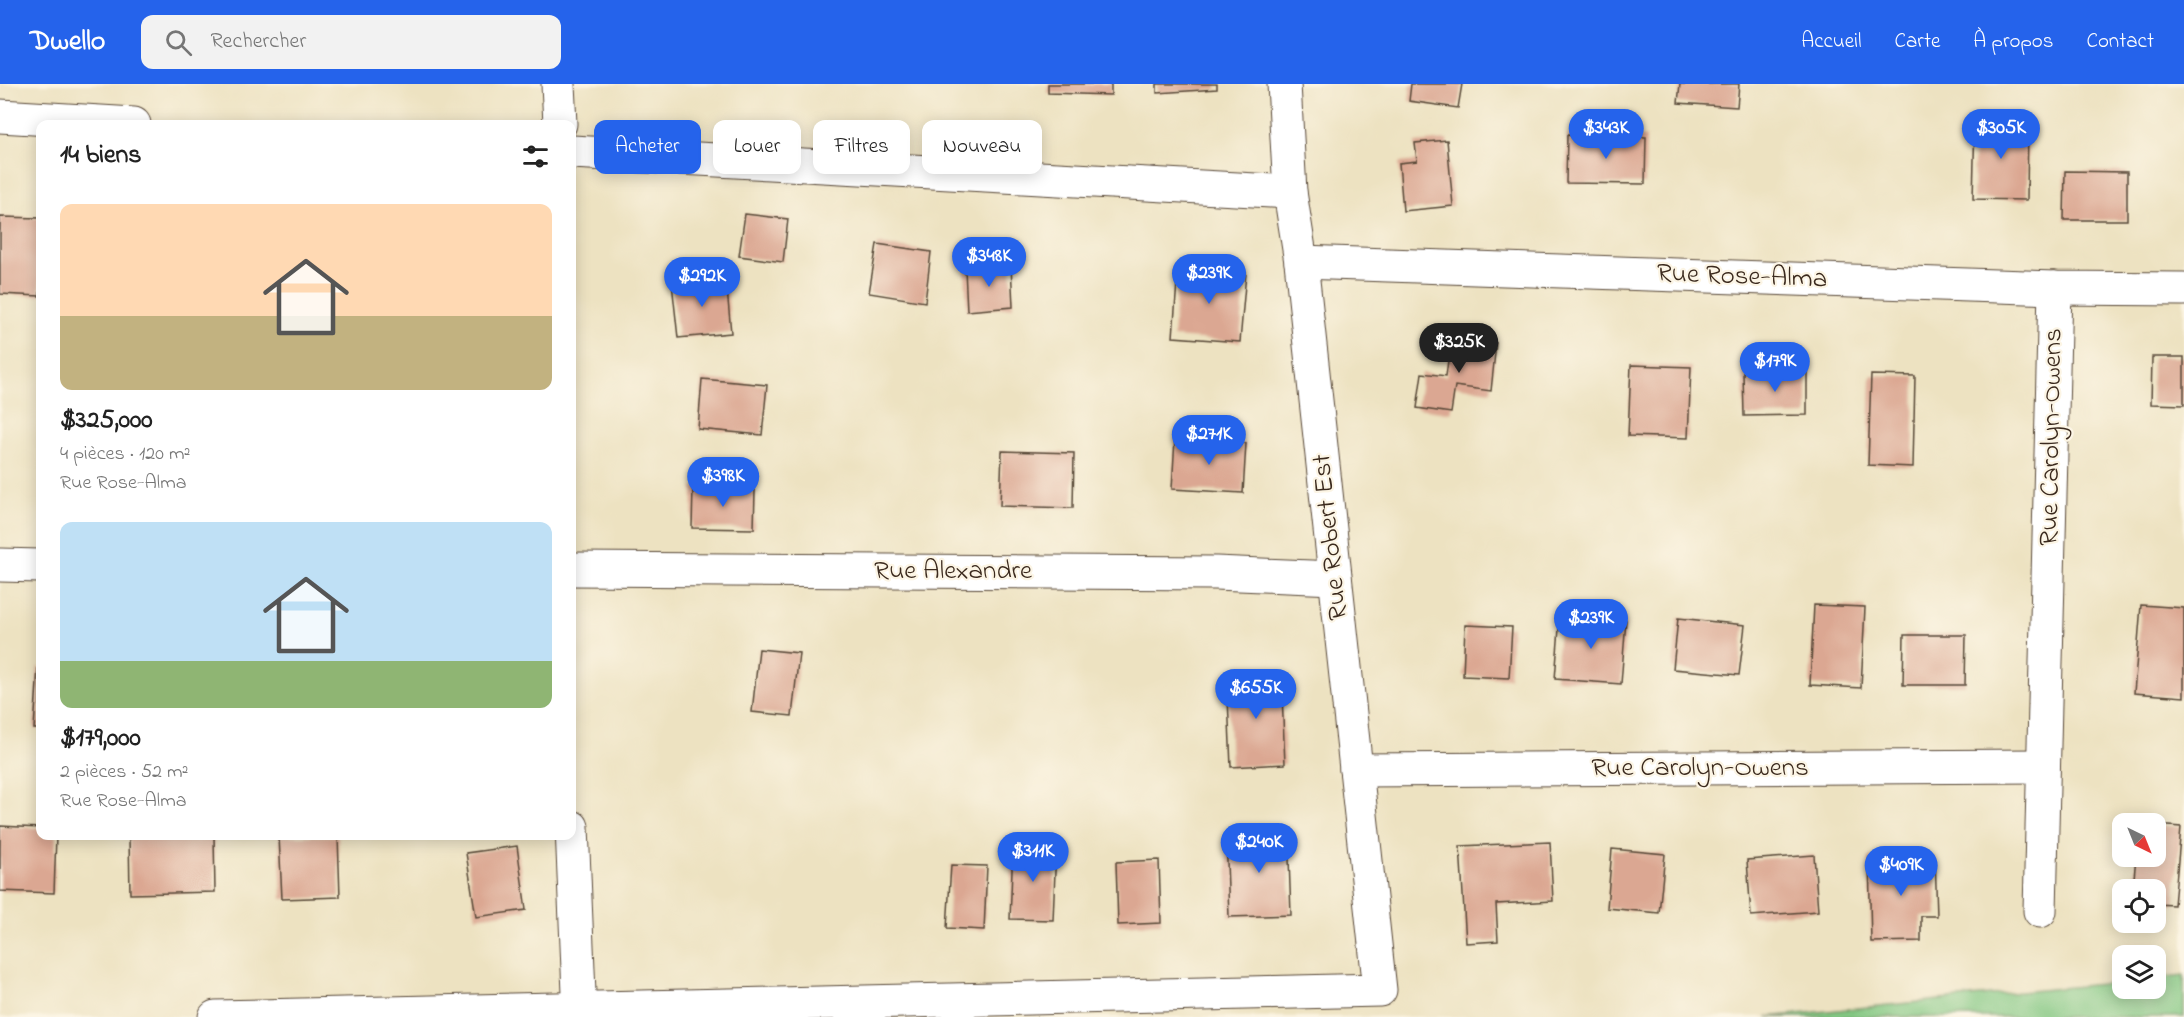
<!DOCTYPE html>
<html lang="fr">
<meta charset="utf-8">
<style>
body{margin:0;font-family:"Indie Flower",sans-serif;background:#f2f2f2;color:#222;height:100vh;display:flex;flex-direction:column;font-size:22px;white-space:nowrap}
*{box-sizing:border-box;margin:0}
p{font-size:20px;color:#767676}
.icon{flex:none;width:33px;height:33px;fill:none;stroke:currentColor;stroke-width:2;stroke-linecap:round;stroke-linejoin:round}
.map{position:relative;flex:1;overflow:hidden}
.drawer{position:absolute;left:36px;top:36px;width:540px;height:720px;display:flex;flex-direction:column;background:#fff;border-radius:12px;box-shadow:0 3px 15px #0003}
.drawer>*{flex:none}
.banner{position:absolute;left:594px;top:36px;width:570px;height:54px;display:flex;gap:12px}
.needle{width:39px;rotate:137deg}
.tools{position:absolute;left:2112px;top:729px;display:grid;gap:12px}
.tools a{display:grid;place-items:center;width:54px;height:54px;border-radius:12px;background:#fff;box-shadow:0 3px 15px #0003;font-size:30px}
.price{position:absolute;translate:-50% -51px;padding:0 14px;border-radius:21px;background:#2563eb;color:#fff;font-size:20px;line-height:39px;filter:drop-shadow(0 2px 3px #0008)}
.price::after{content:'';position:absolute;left:50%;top:36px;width:18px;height:14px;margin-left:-9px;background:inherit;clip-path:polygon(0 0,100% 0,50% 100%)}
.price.current{background:#222;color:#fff}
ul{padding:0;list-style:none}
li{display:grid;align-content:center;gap:12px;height:318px;padding:0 24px}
li span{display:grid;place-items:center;height:186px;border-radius:12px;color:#555}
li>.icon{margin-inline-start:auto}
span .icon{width:108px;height:108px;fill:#fffc;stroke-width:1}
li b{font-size:26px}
h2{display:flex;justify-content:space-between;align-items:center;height:72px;padding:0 24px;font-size:26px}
.tag{padding:0 21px;border-radius:12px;background:#fff;box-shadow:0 3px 15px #0003;font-size:21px;line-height:54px}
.tag.current{background:#2563eb;color:#fff}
header{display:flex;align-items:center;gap:36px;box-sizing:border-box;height:84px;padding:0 30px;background:#2563eb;color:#fff}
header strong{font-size:28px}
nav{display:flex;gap:33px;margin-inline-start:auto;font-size:21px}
.search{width:420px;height:54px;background:#f2f2f2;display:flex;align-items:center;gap:15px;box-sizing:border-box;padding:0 21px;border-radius:12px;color:#767676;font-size:22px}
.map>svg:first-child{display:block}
.green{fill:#82c782;stroke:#5e7850;stroke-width:1.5}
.building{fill:#dba792}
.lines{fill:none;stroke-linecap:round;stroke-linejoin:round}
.street-casing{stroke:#564636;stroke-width:35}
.street{stroke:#fff;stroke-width:33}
.labels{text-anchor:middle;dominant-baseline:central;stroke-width:4.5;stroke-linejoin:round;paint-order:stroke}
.street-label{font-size:27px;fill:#3b2a1e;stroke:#fcf5e5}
</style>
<header>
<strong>Dwello</strong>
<div class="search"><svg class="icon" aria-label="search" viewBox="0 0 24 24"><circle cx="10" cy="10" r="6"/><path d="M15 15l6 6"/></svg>Rechercher</div>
<nav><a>Accueil</a><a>Carte</a><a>À propos</a><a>Contact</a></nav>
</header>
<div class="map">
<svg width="2184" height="933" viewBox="0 0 2184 933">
<rect width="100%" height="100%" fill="#fcf5e5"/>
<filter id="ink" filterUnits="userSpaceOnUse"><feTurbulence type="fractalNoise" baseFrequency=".0167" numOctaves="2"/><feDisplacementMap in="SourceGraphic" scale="12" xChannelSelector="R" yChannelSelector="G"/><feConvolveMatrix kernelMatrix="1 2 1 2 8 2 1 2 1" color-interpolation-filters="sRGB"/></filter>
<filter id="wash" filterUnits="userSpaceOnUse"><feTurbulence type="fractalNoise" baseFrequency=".008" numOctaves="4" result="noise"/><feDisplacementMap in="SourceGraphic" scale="24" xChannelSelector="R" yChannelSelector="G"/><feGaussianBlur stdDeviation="1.35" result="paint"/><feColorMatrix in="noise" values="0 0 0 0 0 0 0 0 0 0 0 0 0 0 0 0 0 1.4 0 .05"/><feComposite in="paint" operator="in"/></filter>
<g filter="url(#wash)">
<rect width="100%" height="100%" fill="#ede2c1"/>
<polygon class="green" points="2184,891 2184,933 1767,933 2122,898 2122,904 2156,904 2156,894"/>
<g id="blocks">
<g class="building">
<polygon points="1048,0 1111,0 1111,11 1048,9"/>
<polygon points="1157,0 1217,0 1217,5 1157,9"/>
<polygon points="1411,0 1462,0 1458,24 1409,17"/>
<polygon points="1680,0 1739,0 1737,23 1678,19"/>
<polygon points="1975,36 2028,37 2027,116 1973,115"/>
<polygon points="1567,51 1646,53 1645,100 1566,99"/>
<polygon points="1447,56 1453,122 1403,127 1399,79 1417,77 1415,59"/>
<polygon points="2065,87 2127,88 2127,136 2064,136"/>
<polygon points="745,130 788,135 783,178 739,172"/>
<polygon points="0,133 40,134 40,212 0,210"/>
<polygon points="877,160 931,168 925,218 869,209"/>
<polygon points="1011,181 1013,223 967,227 965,185"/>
<polygon points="1178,184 1246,189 1240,258 1173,253"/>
<polygon points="726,194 731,249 678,254 672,199"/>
<polygon points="1451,254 1496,259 1491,307 1455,302 1451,329 1417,324 1422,289 1446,292"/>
<polygon points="2152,273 2184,273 2184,321 2151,320"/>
<polygon points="1631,281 1691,283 1688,354 1628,352"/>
<polygon points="1807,287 1807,331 1744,332 1743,288"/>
<polygon points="1871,291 1915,292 1913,383 1868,381"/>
<polygon points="702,295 767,301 762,351 698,345"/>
<polygon points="1175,355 1246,359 1243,409 1172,405"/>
<polygon points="1002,367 1074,369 1073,424 1000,422"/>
<polygon points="693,403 755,406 754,445 692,444"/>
<polygon points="1814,521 1865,523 1861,604 1810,601"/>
<polygon points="2141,521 2184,524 2184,613 2134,609"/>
<polygon points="1560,532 1626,536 1621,600 1555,595"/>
<polygon points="1678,534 1745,541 1739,591 1673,585"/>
<polygon points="1465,541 1512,543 1509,594 1463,592"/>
<polygon points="1904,551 1966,551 1965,601 1903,601"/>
<polygon points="759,565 799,569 792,632 752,628"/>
<polygon points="38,583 40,583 40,645 34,645"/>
<polygon points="1281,588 1285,680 1231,683 1227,591"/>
<polygon points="2156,741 2181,743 2174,821 2156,820 2156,806 2133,806 2136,772 2156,772"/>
<polygon points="0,742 40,744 40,752 56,752 54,809 0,807"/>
<polygon points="1288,746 1291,831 1229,833 1226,749"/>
<polygon points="129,752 214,752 215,808 130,810"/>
<polygon points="279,752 338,752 340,813 282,815"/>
<polygon points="1550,758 1553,817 1496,820 1498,857 1466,859 1460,762"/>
<polygon points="517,762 526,826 476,833 466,769"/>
<polygon points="1013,762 1056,763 1053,836 1010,835"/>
<polygon points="1612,765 1665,770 1659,829 1607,824"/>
<polygon points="1814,771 1818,827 1751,832 1747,776"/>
<polygon points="1935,773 1937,832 1921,832 1921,857 1871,858 1869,774"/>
<polygon points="1159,776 1161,839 1118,841 1116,778"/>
<polygon points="951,781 987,782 984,846 947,844"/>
</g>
</g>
</g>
<g filter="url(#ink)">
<use href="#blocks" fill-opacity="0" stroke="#564636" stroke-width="1.5"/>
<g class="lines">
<g class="street-casing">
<g id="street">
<polyline points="558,0 560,40"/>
<polyline points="0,32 134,40"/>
<polyline points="572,68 1290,108"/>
<polyline points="1301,178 2055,204 2184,205"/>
<polyline points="0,481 40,482"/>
<polyline points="572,485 1216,489 1335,494"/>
<polyline points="1356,686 2043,682"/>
<polyline points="572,743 580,933"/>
<polyline points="2040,827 2055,204"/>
<polyline points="215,933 1380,906 1301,178 1290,108 1284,0"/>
</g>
</g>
<use href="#street" class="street"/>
</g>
</g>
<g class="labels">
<g class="street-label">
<text transform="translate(1742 193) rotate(2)">Rue Rose-Alma</text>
<text transform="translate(2052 353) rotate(-89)">Rue Carolyn-Owens</text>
<text transform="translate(1331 453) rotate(-96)">Rue Robert Est</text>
<text x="953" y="487">Rue Alexandre</text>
<text x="1700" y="684">Rue Carolyn-Owens</text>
</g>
</g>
</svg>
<div class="tools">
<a><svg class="needle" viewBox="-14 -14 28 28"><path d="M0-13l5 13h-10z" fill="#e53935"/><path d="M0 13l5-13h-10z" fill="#767676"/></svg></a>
<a><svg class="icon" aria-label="locate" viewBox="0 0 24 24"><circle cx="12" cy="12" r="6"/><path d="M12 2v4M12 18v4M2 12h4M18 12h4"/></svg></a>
<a><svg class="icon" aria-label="layers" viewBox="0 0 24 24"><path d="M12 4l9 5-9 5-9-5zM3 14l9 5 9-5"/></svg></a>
</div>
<b class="price" style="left:1606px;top:76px">$343K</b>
<b class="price" style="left:2001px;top:76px">$305K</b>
<b class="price" style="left:989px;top:204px">$348K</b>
<b class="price" style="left:1209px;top:221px">$239K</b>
<b class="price" style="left:702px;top:224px">$292K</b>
<b class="price current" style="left:1459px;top:290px">$325K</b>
<b class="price" style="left:1775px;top:309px">$179K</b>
<b class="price" style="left:1209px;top:382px">$271K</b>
<b class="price" style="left:723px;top:424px">$398K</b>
<b class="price" style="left:1591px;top:566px">$239K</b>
<b class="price" style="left:1256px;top:636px">$655K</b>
<b class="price" style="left:1259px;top:790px">$240K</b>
<b class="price" style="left:1033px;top:799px">$311K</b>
<b class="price" style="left:1901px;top:813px">$409K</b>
<div class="banner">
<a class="tag current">Acheter</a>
<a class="tag">Louer</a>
<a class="tag">Filtres</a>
<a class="tag">Nouveau</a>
</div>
<section class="drawer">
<h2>14 biens<svg class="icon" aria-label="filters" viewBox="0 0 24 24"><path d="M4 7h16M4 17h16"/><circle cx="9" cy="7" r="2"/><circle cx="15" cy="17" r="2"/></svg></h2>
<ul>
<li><span style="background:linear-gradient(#ffd9b3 60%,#c2b280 0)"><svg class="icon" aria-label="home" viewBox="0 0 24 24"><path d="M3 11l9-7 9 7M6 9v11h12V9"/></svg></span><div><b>$325,000</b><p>4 pièces · 120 m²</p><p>Rue Rose-Alma</p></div></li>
<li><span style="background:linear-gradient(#bfe0f5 75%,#8fb573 0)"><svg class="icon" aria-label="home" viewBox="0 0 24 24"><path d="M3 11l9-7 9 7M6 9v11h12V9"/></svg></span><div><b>$179,000</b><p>2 pièces · 52 m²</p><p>Rue Rose-Alma</p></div></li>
</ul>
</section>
</div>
